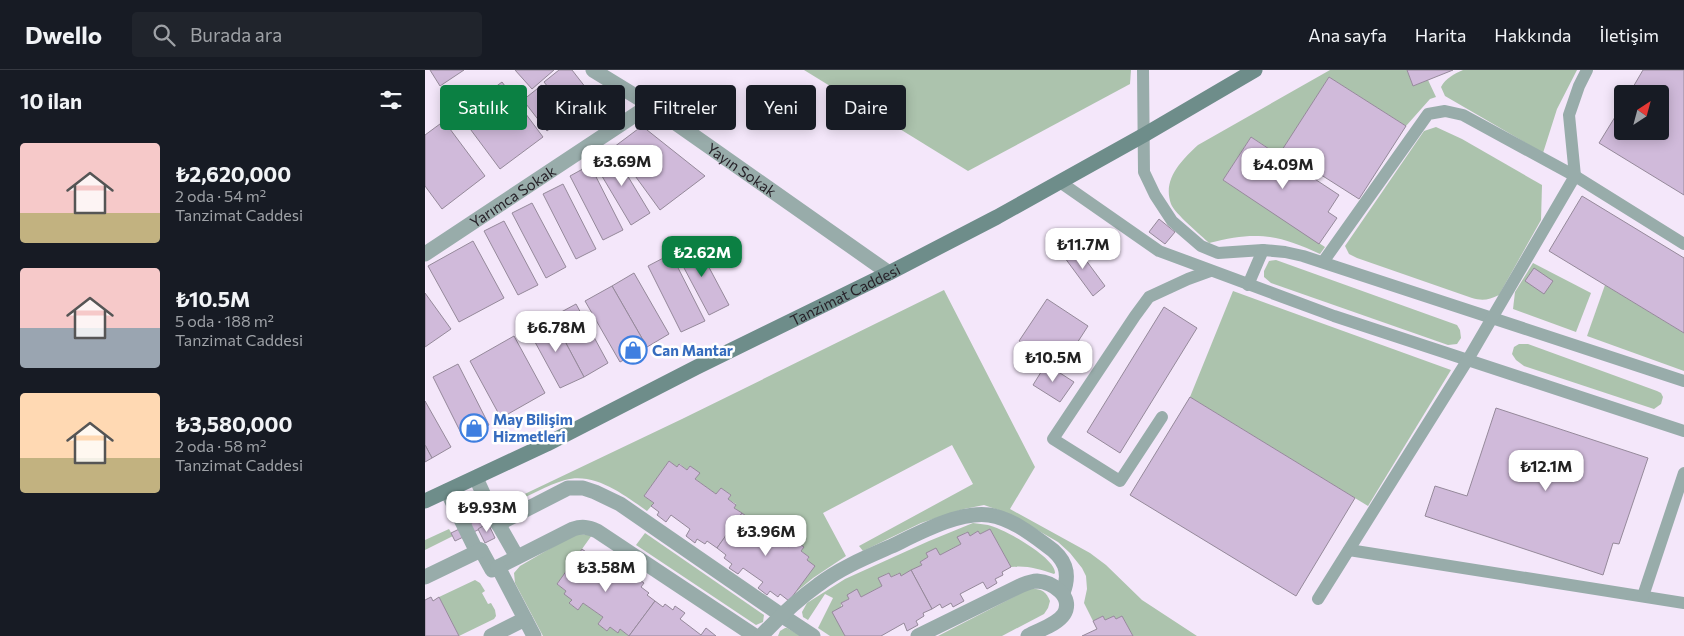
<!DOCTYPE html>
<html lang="tr">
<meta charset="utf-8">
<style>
body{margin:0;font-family:Commissioner,sans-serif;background:#20242c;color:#f1f3f6;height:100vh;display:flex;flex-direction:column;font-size:19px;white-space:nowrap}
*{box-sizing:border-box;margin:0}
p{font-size:16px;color:#9ea1a6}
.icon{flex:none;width:28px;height:28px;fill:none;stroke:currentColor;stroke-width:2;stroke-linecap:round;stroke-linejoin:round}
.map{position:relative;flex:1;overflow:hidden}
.details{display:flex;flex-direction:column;background:#171b24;width:425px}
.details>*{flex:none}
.top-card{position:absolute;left:15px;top:15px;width:475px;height:45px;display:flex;gap:10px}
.needle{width:32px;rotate:36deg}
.tools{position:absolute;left:1189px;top:15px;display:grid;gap:10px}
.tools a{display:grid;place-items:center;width:55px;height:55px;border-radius:5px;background:#171b24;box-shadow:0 2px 12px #0003;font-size:25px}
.price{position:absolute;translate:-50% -42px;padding:0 11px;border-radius:10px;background:#fff;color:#222;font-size:16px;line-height:32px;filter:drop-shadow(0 1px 2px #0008)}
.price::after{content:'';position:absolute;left:50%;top:30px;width:15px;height:11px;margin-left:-8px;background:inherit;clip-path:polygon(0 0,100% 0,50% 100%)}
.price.on{background:#0b8043;color:#fff}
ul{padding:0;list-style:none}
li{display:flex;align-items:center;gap:15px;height:125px;padding:0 20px}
li span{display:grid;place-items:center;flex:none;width:140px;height:100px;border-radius:5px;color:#555}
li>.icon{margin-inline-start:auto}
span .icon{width:60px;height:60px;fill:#fffc;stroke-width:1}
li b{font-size:21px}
h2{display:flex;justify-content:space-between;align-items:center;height:60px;padding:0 20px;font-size:21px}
.pill{padding:0 18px;border-radius:5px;background:#171b24;box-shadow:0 2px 12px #0003;font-size:18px;line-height:45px}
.pill.on{background:#0b8043;color:#fff}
header{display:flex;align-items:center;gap:30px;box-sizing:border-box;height:70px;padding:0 25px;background:#171b24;border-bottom:1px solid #363941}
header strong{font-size:24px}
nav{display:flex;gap:28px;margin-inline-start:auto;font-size:18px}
.search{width:350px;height:45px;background:#20242c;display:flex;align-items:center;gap:12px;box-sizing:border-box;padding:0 18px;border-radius:5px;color:#9ea1a6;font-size:19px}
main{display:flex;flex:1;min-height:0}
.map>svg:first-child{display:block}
.green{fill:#acc3ad}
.building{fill:#d0bada;stroke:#95899a}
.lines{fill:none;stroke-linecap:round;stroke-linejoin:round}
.service{stroke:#98acaa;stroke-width:12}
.minor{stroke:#98acaa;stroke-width:15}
.tertiary{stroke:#98acaa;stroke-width:15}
.secondary{stroke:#6e8d8a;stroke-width:15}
.labels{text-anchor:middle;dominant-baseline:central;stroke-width:5;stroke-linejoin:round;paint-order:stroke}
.street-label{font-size:15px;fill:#272229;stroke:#fff}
.shop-label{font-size:15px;font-weight:bold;fill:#366cbe;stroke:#fff;text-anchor:start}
</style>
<header>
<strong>Dwello</strong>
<div class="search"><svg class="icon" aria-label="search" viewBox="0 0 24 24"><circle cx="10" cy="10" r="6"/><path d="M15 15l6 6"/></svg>Burada ara</div>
<nav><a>Ana sayfa</a><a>Harita</a><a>Hakkında</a><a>İletişim</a></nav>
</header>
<main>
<section class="details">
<h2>10 ilan<svg class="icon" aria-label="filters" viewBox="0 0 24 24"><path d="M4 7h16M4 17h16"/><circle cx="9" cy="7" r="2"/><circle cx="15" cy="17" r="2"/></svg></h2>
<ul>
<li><span style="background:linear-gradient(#f6c9c9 70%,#c2b280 0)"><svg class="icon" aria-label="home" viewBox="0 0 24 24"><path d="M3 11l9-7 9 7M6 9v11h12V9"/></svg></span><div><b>₺2,620,000</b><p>2 oda · 54 m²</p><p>Tanzimat Caddesi</p></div></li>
<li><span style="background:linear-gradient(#f6c9c9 60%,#9aa5b1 0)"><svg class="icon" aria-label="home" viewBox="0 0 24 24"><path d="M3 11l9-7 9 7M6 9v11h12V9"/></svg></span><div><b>₺10.5M</b><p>5 oda · 188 m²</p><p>Tanzimat Caddesi</p></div></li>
<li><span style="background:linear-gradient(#ffd9b3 65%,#c2b280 0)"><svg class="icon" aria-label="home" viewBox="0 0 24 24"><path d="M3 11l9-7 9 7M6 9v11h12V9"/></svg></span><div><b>₺3,580,000</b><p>2 oda · 58 m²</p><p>Tanzimat Caddesi</p></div></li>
</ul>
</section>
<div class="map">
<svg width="1259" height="566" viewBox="0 0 1259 566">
<rect width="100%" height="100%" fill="#f4e7fa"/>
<g class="green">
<polygon points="379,0 706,0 705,14 543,101"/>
<path d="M 905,0 L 982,0 L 988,16 L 1003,10 L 1011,27 L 1005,29 L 981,56 L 904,7 L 854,85 L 826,67 L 798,110 L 900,177 L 895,184 C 852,164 830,161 784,173 C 776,165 750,144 746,134 C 737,109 757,90 773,75 Z"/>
<path d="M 1038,0 L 1152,0 L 1132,39 L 1118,83 L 1020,26 L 1016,17 C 1021,8 1029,4 1038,0 Z"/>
<path d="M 1011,57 L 1037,69 L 1117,115 L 1116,150 L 1074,225 C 1064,230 1057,231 1047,228 L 932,188 L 924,184 L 920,176 L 999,61 Z"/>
<polygon points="851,190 1032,255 1035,260 1036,268 1032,274 1023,275 846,213 839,207 839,201 844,191"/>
<polygon points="1108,193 1166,223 1151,262 1088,239 1090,222"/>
<polygon points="1180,215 1259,263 1259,301 1162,266"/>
<path d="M 519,220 L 610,397 L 585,439 L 665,483 L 681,495 L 717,530 L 772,566 L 708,566 L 697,546 L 691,549 L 689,546 L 680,550 L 678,546 L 668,551 L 659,533 L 662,519 L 661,506 L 657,498 L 645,483 L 633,472 L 607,457 L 582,443 L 559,435 L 539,439 L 496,453 L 438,481 L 434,476 L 548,414 L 527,375 L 398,443 L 421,486 L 388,508 L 371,522 L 384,487 L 376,481 L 378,477 L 369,470 L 364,477 L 343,462 L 347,455 L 338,448 L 335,452 L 325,449 L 309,438 L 311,434 L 303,429 L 306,425 L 296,418 L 291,424 L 270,409 L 274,403 L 265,396 L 262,400 L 255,394 L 252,397 L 244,391 L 219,426 L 229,433 L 222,441 C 199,425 170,402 140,410 C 122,415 104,426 86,434 L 85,431 L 257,349 Z"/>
<polygon points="808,221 1026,300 943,436 765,327"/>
<polygon points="1094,274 1103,274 1232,321 1236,323 1238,327 1236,334 1229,339 1099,296 1091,290 1087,284 1089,277"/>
<path d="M 548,453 C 553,454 558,454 563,455 C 578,458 631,488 630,503 L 629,504 C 614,499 601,495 586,497 L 565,459 L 555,464 L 553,461 L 545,466 L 542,462 L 533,467 L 536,474 L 515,485 L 503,487 L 495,492 L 497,495 L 476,506 L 474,503 L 466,507 L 463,503 L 454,508 L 457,516 L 436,527 L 432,520 L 423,525 L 424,529 L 416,533 L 420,566 L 405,566 L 393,558 L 408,528 L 400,524 L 383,550 L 378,547 L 377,542 L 382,533 L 420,509 L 504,471 Z"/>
<polygon points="24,459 28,466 0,480 0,470"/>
<polygon points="220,463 339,545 338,552 331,555 211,475"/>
<polygon points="150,464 167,465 132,514 141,521 147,530 145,534 153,540 158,533 178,547 173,554 182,561 185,557 192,562 195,559 204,566 118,566 90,513 89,503 95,496"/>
<polygon points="50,510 55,513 60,521 57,523 63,534 66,533 70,540 71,546 69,549 34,566 14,527"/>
<path d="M 604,519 C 615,518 621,521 625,531 L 623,538 L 619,544 L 577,566 L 513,566 Z"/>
<polygon points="360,558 362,558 376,566 353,566 355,561"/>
</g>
<g class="building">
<polygon points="5,0 39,0 15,16"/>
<polygon points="90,0 129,0 107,19"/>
<polygon points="134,0 147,0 168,27 145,45 119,12"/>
<polygon points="982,0 1028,0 988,16"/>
<polygon points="1218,0 1259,0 1259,125 1174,73 1198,34 1198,61 1235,61 1235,24 1204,24"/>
<polygon points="904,7 981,56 934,129 857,80"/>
<polygon points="77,12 118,67 75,99 34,44"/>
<polygon points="117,15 141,46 122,61 98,30"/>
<polygon points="19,51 60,106 17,139 0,116 0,65"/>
<polygon points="217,56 280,106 235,140 189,77"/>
<polygon points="826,67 914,125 903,142 912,148 894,174 798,110"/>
<polygon points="187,80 225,143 206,155 168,91"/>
<polygon points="165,95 198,160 178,170 145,106"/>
<polygon points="138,114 171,179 151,189 118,124"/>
<polygon points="1157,126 1259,188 1259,263 1124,181"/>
<polygon points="107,133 141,197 121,208 87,143"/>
<polygon points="734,149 750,162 740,174 724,162"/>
<polygon points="79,151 113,215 93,225 59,161"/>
<polygon points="48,171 79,228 34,252 3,196"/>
<polygon points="270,171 304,235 284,245 250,181"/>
<polygon points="649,174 680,216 668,226 637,184"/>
<polygon points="246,184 280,251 256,262 223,196"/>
<polygon points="1109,198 1128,211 1119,224 1100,211"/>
<polygon points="209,203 244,264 222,277 187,216"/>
<polygon points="187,216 222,277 195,292 160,231"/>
<polygon points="0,223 26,259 0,277"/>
<polygon points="622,229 663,256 636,298 594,271"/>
<polygon points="151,234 183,293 159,307 127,247"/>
<polygon points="739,237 772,258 695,383 662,362"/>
<polygon points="127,247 159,307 135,318 104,261"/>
<polygon points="89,266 120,323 76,348 45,291"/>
<polygon points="33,294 64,355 38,367 8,307"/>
<polygon points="621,294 649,312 635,332 608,315"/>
<polygon points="765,327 930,428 871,526 705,425"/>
<polygon points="0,331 26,377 7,388 0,375"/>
<polygon points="1071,338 1223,388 1194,474 1188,473 1178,505 1000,446 1010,416 1042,426"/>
<polygon points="0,375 7,388 0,392"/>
<polygon points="244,391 252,397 254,394 262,400 265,396 275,403 270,409 291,424 296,418 306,425 303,429 311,435 309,438 317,443 292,478 282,471 280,474 272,469 270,473 261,466 265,459 246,445 241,452 232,445 234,442 226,436 229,433 219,426"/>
<polygon points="86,434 90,442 30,471 26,463"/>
<polygon points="317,443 325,449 327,446 335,452 338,448 347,455 343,462 364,477 369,470 379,477 376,481 384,487 382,490 390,496 364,531 355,524 353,527 345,521 342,525 333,518 338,512 318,498 313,504 304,498 307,494 299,488 301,485 292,478"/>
<polygon points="63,453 70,468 60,473 53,459"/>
<polygon points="565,459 586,497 577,502 578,505 570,509 572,513 562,519 558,512 535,524 539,531 528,537 526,533 517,538 515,534 507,539 486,500 497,495 495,492 503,487 501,483 511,478 515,485 536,474 532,467 543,462 545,466 553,461 555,464"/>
<polygon points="157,479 165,485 167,482 175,488 177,484 187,491 183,497 204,512 209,506 219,513 216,517 224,523 222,525 230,531 204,566 195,559 193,563 185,557 182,561 173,554 178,547 158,533 153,540 144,533 147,530 139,524 141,521 132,514"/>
<polygon points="486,500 507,539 498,543 499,546 491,551 493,555 482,561 479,553 456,566 420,566 407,542 418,536 416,533 424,529 422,525 432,519 436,527 457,516 453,508 464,503 466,507 475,503 476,506"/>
<polygon points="6,527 8,531 14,527 34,566 0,566 0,530"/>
<polygon points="230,531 238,537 240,534 248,540 250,536 260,543 255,549 276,565 281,558 291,566 204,566"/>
<polygon points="678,546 680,550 689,546 691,549 697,546 708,566 657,566 672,559 668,551"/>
</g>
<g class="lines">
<g class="service">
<polyline points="718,0 719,102 730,125 747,151 776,176 793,183 838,180 860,182 878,186 1259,311"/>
<polyline points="635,112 734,181 909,246 1259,361"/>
<polyline points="898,192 1003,44 1020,41 1038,45 1150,106 1259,174"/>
<polyline points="823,215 838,180"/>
<polyline points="737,347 695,411 628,369 710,246 724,227 763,209 785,201"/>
<polyline points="924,480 1259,533"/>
<polyline points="1218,526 1259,403"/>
<polyline points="893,529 1042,291 1150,106 1144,45 1154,16 1162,0"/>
</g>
<g class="minor">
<path id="s1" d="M 0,184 L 225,35"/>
<polyline points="51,408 67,443 92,487"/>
<path d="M 22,421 L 50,478 L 56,480 L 67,500 L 148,459 C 157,456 163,457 172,461 L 330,566"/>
<polyline points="73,454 143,418 158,418 170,422 195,434 356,545 388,566"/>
<polyline points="73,497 109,566"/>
<polyline points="0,507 56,480"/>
<polyline points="66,566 100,549"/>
<path d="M 336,566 C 354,547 372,530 393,515 C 415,498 442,487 467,476 C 494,463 534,441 564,445 C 585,448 605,463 621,475 C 640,488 646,502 638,523"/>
<path d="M 493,566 L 597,515 C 602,513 607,511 612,511 C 628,512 649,527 639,544 C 632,555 613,560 603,566"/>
</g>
<path class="tertiary" id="s2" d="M 168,0 L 225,35 L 464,203"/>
<path class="secondary" id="s3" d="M 0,431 L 122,374 L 272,297 L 464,203 L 572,147 L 719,65 L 830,0"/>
</g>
<defs>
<g id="shop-ring" transform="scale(1.4375)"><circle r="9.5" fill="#fff" stroke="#3f7fe0" stroke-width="1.5"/><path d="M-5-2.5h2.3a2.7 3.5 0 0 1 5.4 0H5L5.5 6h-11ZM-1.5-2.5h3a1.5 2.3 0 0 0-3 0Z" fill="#3f7fe0"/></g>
</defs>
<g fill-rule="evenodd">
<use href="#shop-ring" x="208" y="280"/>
<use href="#shop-ring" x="49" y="358"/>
</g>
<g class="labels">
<g class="street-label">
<text stroke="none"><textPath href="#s2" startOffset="179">Yayın Sokak</textPath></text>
<text stroke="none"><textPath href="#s1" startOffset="105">Yarımca Sokak</textPath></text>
<text stroke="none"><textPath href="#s3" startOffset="468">Tanzimat Caddesi</textPath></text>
</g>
<g class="shop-label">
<text x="227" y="280">Can Mantar</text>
<text x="68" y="349">May Bilişim<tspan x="68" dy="17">Hizmetleri</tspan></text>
</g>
</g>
</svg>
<div class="tools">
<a><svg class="needle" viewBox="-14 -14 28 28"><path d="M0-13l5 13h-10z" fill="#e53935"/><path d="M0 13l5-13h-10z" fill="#9ea1a6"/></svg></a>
</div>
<b class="price" style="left:197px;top:117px">₺3.69M</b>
<b class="price" style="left:858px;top:120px">₺4.09M</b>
<b class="price" style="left:658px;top:200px">₺11.7M</b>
<b class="price on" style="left:277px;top:208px">₺2.62M</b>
<b class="price" style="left:131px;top:283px">₺6.78M</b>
<b class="price" style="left:628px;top:313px">₺10.5M</b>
<b class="price" style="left:1121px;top:422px">₺12.1M</b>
<b class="price" style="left:62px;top:463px">₺9.93M</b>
<b class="price" style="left:341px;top:487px">₺3.96M</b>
<b class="price" style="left:181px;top:523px">₺3.58M</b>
<div class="top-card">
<a class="pill on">Satılık</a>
<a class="pill">Kiralık</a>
<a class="pill">Filtreler</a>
<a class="pill">Yeni</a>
<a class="pill">Daire</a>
</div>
</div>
</main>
